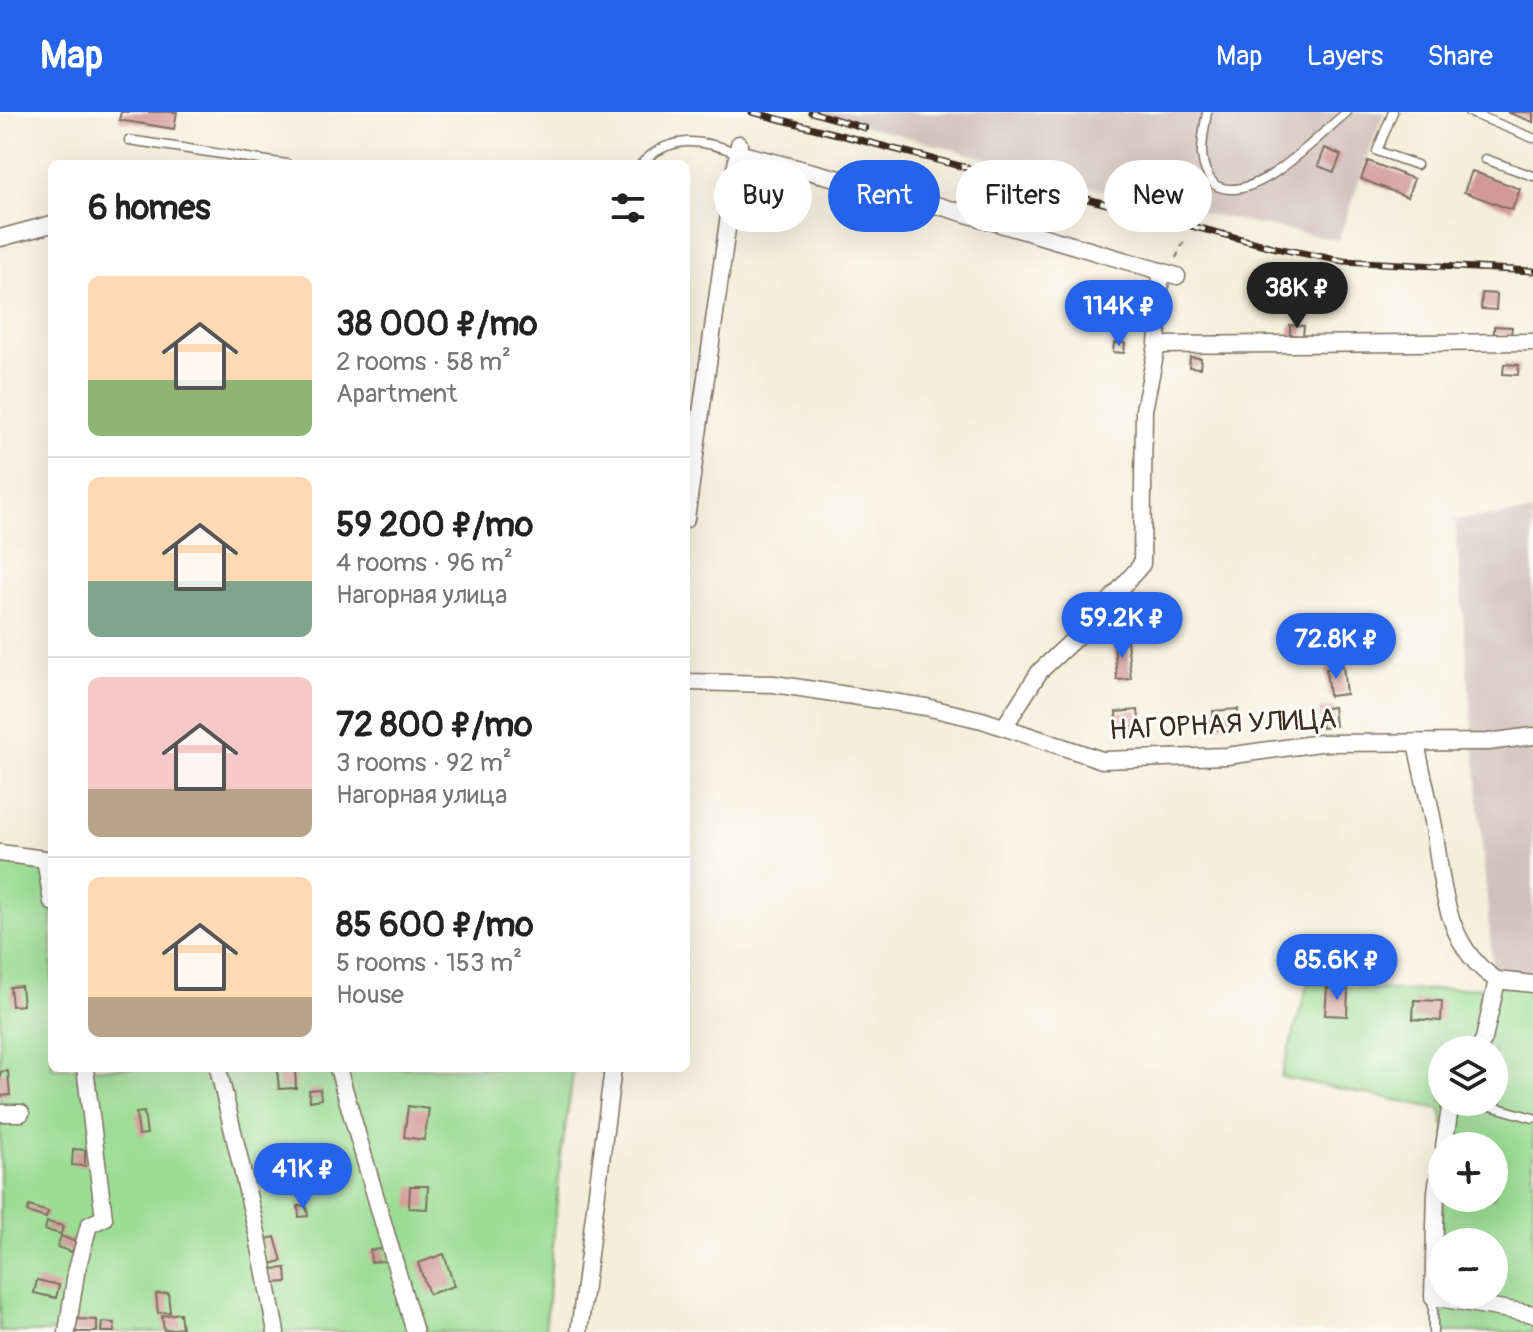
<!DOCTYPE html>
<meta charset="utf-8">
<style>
body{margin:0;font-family:Pangolin,sans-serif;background:#f2f2f2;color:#222;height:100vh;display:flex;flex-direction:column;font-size:30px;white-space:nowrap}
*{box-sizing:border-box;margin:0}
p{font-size:26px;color:#767676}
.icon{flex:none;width:44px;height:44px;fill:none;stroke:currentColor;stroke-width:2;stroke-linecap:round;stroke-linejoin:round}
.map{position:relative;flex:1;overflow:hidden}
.drawer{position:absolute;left:48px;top:48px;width:642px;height:912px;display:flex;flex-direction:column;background:#fff;border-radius:12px;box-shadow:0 8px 32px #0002}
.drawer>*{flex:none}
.banner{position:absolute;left:714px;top:48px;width:698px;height:72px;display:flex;gap:16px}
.controls{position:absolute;left:1428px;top:924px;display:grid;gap:16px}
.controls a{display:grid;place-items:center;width:80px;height:80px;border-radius:50%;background:#fff;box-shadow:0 8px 32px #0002;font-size:40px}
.price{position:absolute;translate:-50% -68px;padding:0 18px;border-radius:28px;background:#2563eb;color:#fff;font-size:26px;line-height:52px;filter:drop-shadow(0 2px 4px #0008)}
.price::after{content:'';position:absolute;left:50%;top:48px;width:24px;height:18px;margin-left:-12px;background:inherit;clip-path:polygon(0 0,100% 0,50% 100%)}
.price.active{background:#222;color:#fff}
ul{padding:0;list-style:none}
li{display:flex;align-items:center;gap:24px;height:200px;padding:0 40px}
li+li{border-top:2px solid #e0e0e0}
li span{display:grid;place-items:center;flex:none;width:224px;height:160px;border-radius:12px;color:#555}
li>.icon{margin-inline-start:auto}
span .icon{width:96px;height:96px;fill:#fffc;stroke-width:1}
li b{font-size:34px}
h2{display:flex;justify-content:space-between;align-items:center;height:96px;padding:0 40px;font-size:34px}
.pill{padding:0 28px;border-radius:36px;background:#fff;box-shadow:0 8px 32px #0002;font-size:28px;line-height:72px}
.pill.active{background:#2563eb;color:#fff}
header{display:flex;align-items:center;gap:48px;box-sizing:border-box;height:112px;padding:0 40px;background:#2563eb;color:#fff}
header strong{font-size:38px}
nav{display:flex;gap:44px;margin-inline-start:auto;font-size:28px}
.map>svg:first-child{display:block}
.industrial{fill:#d1c0bc}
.garden{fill:#9cdd94;stroke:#6c8459;stroke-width:2;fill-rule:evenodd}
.building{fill:#d29996}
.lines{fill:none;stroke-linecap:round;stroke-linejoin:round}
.lane-casing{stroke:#7c6f5f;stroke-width:11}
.street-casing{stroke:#7c6f5f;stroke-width:19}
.path{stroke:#7c6f5f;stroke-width:2;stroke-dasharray:6 6;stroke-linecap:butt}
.lane{stroke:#fff;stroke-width:8}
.street{stroke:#fff;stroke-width:16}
.rail-casing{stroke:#3b2a1e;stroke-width:7}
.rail{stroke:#fdfcf7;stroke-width:4;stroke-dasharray:12;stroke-linecap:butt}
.labels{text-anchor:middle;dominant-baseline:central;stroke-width:6;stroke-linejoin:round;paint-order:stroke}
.street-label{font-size:28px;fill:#3b2a1e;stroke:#fdfcf7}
</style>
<header>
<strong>Map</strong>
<nav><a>Map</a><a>Layers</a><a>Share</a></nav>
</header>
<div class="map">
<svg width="1533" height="1220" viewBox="0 0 1533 1220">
<rect width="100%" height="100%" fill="#fdfcf7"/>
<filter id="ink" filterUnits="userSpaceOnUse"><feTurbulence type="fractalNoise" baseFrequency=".0125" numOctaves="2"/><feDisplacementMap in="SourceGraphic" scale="16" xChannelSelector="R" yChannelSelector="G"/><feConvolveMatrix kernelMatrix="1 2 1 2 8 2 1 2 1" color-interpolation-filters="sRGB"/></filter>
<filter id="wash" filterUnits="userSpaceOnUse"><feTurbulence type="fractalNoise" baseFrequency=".006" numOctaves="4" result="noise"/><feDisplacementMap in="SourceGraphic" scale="32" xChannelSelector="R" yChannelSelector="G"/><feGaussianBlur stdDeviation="1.8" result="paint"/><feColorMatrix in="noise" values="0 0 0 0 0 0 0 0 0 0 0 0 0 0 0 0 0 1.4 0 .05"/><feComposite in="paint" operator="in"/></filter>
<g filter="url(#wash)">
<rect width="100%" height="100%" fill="#f4eed9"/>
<g class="industrial">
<polygon points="815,0 1384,0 1338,128 1150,91"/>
<polygon points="1533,400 1533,864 1493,861 1455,408"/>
</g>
<g class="garden">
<polygon points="0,751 52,757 52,956 574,956 561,1044 545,1220 0,1220"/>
<path d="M 1308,871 L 1403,879 L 1501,874 L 1533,876 L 1533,1220 L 1441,1220 L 1445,1182 L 1494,1182 L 1494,1130 L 1442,1130 L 1442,1163 L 1438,1145 L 1444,1086 L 1494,1086 L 1494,1034 L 1448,1034 L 1441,997 L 1281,965 ZM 1442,938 L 1494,938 L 1494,990 L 1442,990 Z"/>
</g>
<g id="blocks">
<g class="building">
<polygon points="121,0 177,0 174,17 119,8"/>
<polygon points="1508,0 1533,0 1533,10 1507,0"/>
<polygon points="1325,36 1341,43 1334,60 1318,54"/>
<polygon points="1368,49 1414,67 1407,85 1361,67"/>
<polygon points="1472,59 1520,77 1512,98 1464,80"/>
<polygon points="1261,179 1274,180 1273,191 1261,190"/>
<polygon points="1482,181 1497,182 1496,198 1481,197"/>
<polygon points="1290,213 1304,214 1303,224 1290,223"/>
<polygon points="1494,214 1512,215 1511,223 1494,222"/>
<polygon points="1114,231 1125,231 1124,241 1113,240"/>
<polygon points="1190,245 1201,246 1200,256 1189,255"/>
<polygon points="1504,252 1519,253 1518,263 1503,262"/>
<polygon points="1127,528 1131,567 1117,568 1114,529"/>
<polygon points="1343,554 1346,582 1329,584 1326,557"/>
<polygon points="1333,595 1335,614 1322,616 1319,597"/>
<polygon points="1238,597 1239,610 1214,613 1213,599"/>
<polygon points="1138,598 1140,615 1117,617 1116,600"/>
<polygon points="21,874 23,893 12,894 10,875"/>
<polygon points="1327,876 1348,877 1347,904 1325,903"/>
<polygon points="1414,888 1442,889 1441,909 1413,907"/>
<polygon points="295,956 296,976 279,977 277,957"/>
<polygon points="8,959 10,983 0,984 0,960"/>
<polygon points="320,977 321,987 310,989 309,978"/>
<polygon points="408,994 429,997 424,1028 404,1025"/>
<polygon points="144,1000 147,1022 139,1023 136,1001"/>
<polygon points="73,1037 85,1038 85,1054 72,1053"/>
<polygon points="410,1074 428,1074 427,1097 409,1096"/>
<polygon points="306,1093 308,1104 299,1105 298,1094"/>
<polygon points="29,1094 48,1100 46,1106 27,1100"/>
<polygon points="47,1110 63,1114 61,1122 45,1118"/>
<polygon points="61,1124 76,1130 72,1140 57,1135"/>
<polygon points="275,1125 282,1149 270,1152 263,1128"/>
<polygon points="384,1137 385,1149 371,1150 370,1138"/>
<polygon points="444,1142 454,1174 429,1182 418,1151"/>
<polygon points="286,1156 287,1170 273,1171 271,1157"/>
<polygon points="37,1168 59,1173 56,1186 34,1181"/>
<polygon points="168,1181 170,1200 158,1201 156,1182"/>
<polygon points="180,1201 182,1216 164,1218 162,1204"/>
<polygon points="74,1207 97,1208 97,1220 73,1220"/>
<polygon points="102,1210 115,1211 114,1220 101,1220"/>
</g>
</g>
</g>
<g filter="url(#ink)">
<use href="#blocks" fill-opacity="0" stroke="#7c6f5f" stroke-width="2"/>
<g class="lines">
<g class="lane-casing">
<g id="lane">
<path d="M 1207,0 C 1203,26 1195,52 1215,73 C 1255,95 1318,23 1347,0"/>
<polyline points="1393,0 1377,39 1417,53"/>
<polyline points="1469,0 1533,26"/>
<polyline points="129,28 287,52"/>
<polyline points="1485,47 1533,64"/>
<path d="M 641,52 C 670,22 702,27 738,41"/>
<polyline points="1477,990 1533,1006"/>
<polyline points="1433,1220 1433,1185"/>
</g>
</g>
<g class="street-casing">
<g id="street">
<polyline points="738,41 902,83 1177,164"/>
<polyline points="0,126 52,112"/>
<polyline points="1157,233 1533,230"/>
<polyline points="686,407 739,32"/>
<polyline points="686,570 774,572 926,595 982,608 1102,648 1227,644 1320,631 1488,630 1533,624"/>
<polyline points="1004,615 1040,559 1089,513 1142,452 1144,298 1157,233 1161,159"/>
<path d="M 1416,630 C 1421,658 1429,687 1434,715 C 1442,770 1445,836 1497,868"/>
<polyline points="0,741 52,748"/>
<polyline points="45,747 52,790"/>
<polyline points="1478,938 1484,927 1497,868 1533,872"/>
<polyline points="218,956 258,1125 276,1220"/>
<polyline points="338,956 415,1220"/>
<polyline points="0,1001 21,1001"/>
<polyline points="1444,1034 1451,990"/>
<polyline points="1442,1045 1436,1079 1433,1185 1533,1202"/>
<polyline points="67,1220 76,1161 89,1113 104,1106 85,956"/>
<polyline points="579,1220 613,956"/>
</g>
</g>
<g class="path">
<polyline points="1193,94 1205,80"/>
<polyline points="1176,146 1184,129"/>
</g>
<use href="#lane" class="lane"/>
<use href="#street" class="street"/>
<g class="rail-casing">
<g id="rail">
<polyline points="752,0 1276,136 1343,149 1533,159"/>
<polyline points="811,0 865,16"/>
</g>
</g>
<use href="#rail" class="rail"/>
</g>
</g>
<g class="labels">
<g class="street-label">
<text transform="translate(1223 613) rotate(-3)">НАГОРНАЯ УЛИЦА</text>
</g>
</g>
</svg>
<div class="controls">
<a><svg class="icon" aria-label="layers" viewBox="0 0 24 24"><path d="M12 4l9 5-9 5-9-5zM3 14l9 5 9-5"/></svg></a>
<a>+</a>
<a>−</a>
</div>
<b class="price active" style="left:1297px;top:218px">38K ₽</b>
<b class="price" style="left:1119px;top:236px">114K ₽</b>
<b class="price" style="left:1122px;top:548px">59.2K ₽</b>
<b class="price" style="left:1336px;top:569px">72.8K ₽</b>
<b class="price" style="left:1337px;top:890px">85.6K ₽</b>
<b class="price" style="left:303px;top:1099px">41K ₽</b>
<div class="banner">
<a class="pill">Buy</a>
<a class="pill active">Rent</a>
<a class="pill">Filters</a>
<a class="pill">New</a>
</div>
<section class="drawer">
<h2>6 homes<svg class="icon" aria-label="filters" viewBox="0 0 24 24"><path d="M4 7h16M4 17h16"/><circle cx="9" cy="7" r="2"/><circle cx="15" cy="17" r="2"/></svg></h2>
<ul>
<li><span style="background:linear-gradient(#ffd9b3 65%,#8fb573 0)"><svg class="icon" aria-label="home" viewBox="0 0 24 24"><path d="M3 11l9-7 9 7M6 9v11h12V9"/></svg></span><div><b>38 000 ₽/mo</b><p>2 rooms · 58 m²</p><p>Apartment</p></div></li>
<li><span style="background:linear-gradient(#ffd9b3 65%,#7fa58c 0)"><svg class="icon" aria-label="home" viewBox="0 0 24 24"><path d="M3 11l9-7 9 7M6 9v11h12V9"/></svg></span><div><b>59 200 ₽/mo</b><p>4 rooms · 96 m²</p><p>Нагорная улица</p></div></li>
<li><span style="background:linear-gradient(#f6c9c9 70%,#b9a48a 0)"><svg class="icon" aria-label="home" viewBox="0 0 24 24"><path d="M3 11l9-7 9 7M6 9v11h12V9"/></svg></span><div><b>72 800 ₽/mo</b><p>3 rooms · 92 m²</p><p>Нагорная улица</p></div></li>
<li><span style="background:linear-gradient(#ffd9b3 75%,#b9a48a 0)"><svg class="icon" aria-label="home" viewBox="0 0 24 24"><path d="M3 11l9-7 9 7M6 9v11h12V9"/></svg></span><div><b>85 600 ₽/mo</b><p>5 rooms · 153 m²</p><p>House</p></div></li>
</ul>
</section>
</div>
